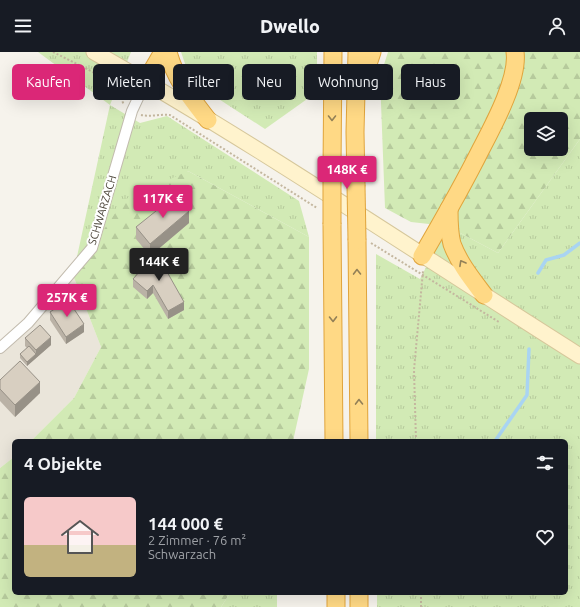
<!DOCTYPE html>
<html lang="de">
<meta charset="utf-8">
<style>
body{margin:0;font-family:Ubuntu,sans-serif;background:#20242c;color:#f1f3f6;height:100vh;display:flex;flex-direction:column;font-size:15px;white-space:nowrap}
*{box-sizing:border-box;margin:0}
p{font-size:13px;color:#9ea1a6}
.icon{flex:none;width:22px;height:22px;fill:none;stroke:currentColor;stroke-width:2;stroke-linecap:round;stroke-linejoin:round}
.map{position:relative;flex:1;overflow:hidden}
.side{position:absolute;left:12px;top:387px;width:556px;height:156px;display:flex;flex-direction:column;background:#171b24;border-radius:6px;box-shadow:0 4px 16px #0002}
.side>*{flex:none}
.top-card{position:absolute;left:12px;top:12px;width:556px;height:36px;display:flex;gap:8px}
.fabs{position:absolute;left:524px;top:60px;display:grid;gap:8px}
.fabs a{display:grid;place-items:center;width:44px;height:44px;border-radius:6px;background:#171b24;box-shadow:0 4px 16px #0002;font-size:20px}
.price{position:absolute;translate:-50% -34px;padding:0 9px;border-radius:4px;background:#db2777;color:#fff;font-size:13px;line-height:26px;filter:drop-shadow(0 1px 2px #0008)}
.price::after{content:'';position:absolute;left:50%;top:24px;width:12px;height:9px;margin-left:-6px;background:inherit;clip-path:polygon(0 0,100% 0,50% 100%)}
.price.on{background:#222;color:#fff}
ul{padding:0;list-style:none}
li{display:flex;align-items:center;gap:12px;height:100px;padding:0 12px}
li span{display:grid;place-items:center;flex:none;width:112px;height:80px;border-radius:6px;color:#555}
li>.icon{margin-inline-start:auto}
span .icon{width:48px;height:48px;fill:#fffc;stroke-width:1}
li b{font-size:17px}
h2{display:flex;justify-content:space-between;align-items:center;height:48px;padding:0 12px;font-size:17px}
.pill{padding:0 14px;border-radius:6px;background:#171b24;box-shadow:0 4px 16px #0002;font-size:14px;line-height:36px}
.pill.on{background:#db2777;color:#fff}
header{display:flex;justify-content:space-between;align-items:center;height:52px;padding:0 12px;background:#171b24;font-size:18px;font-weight:800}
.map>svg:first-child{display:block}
.residential{fill:#eae5da}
.grass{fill:url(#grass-tufts)}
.forest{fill:url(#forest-firs);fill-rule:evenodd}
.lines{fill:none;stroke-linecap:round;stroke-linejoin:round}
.stream{stroke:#a9d4f2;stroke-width:3.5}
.minor-casing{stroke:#c2bbae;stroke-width:12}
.secondary-casing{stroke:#d6c79b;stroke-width:17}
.trunk-casing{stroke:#e0a43c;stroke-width:19}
.path{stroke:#c4b79f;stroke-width:2;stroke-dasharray:2 2;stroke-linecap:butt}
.minor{stroke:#fff;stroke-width:10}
.secondary{stroke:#fff3cd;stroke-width:15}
.trunk{stroke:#ffd985;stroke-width:17}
.trunk-bridge-casing{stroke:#e0a43c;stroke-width:19;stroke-linecap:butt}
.trunk-bridge{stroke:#ffd985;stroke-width:17}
.wall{fill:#bab2a6}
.shaded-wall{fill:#979187}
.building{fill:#d8cfc1;stroke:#979187}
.oneway{stroke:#938057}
.labels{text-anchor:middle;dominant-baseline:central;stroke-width:4;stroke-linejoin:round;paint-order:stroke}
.street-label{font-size:11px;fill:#4b4439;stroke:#fff}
</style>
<header><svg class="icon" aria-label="menu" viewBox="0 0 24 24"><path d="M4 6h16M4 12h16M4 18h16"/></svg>Dwello<svg class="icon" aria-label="person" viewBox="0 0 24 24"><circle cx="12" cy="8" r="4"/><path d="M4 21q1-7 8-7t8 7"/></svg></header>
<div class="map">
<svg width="580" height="555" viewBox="0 0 580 555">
<defs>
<pattern id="grass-tufts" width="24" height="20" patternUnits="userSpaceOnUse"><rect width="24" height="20" fill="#d2eab5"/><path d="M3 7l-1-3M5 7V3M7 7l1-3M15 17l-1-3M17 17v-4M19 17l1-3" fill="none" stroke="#b6ca9c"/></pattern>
<pattern id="forest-firs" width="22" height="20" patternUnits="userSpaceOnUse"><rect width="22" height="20" fill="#d2eab5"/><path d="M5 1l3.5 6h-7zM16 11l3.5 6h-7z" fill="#b6ca9c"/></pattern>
</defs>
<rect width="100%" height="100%" fill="#f6f3ec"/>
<polygon class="residential" points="73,223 101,295 74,346 31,389 14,389 14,405 0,416 0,288"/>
<g class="grass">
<polygon points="38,0 131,0 110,53 140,71 167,64 299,149 309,185 188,119 73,223 110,53"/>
<polygon points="181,0 317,0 317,40 265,77 191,29"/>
<polygon points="580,87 580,555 377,555 377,541 566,541 566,389 376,389 376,202 420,227 447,174 498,201"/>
<polygon points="230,541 277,541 277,555 221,555"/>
</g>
<g class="forest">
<path d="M 388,0 L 580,0 L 580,87 L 498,201 L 447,174 L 411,170 L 385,156 L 380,25 ZM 531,67 L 561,67 L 561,97 L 531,97 Z"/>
<polygon points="188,119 309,185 309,317 293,389 31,389 74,346 101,295 73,223 124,148"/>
<polygon points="14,405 14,541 230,541 221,555 0,555 0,416"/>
</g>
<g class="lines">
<g class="stream">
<polyline points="538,221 546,208 564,203 580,191"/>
<polyline points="495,389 527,343 529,297"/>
</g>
<g class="minor-casing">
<polyline id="minor" points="0,296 28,271 92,196 132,59 146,29"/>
</g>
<g class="secondary-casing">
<path id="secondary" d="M 94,0 C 260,94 418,202 580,304"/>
</g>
<g class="trunk-casing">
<g id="trunk">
<path d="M 168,0 C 175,27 191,46 208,68"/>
<polyline points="146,29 163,0"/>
<polyline points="364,34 368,12 372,0"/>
<polyline points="332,117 333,0"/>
<polyline points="356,133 355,80 357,0"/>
<path d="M 449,157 C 449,169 449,181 452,192 C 459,211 472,227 484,243"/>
<polyline points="332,172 334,389"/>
<polyline points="357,188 359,389"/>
<path d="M 422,204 C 443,168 463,133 481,97 C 493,74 519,26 515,0"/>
<polyline points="336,541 336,555"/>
<polyline points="359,555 359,541"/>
</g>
</g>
<g class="path">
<polyline points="53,0 91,19 116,35 124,53"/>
<path d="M 141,63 C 150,65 161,62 170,63 L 317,156"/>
<polyline points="371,191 499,270"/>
<polyline points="416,389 414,318 423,219"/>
<polyline points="421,541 421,555"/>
</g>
<use href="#minor" class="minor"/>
<use href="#secondary" class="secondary"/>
<use href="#trunk" class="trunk"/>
<g class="trunk-bridge-casing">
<g id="trunk-bridge">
<polyline points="332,117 332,172"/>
<polyline points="356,133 357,188"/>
</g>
</g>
<use href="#trunk-bridge" class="trunk-bridge"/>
</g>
<g class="wall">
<polygon points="189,171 150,204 136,187 136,175"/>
<polygon points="169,222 168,223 184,258 168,267 153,241 147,247 133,235 133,227"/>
<polygon points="50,260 84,280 66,292 50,268"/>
<polygon points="25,286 51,293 27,314 20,306 20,302 27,296 25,294"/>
<polygon points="0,328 40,341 15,365 0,349"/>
</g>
<g class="shaded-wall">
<polygon points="189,159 189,171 150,204 150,192"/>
<polygon points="169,215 169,222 166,226 166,218"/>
<polygon points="153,233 153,241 147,247 147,239"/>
<polygon points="184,250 184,258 168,267 168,259"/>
<polygon points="84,272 84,280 66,292 66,285"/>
<polygon points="51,285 51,293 27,314 27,310 36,302 36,298"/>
<polygon points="40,330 40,341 15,365 15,353"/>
</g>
<g class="building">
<polygon points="176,143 189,159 150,192 136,175"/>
<polygon points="155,202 169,215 166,218 184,250 168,259 153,233 147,239 133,227"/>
<polygon points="68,248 84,272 66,285 50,260"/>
<polygon points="40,273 51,285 36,298 25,286"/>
<polygon points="29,294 36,302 27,310 20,302"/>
<polygon points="20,309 40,330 15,353 0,337 0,328"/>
</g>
<defs><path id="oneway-chevron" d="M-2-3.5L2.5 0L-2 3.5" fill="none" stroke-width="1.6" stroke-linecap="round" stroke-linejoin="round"/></defs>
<g class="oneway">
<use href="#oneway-chevron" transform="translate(332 66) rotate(90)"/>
<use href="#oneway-chevron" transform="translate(462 211) rotate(-119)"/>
<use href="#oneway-chevron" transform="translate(357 220) rotate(-91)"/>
<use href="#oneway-chevron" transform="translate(333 267) rotate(89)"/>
<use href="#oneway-chevron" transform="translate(359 350) rotate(-91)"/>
</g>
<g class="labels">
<g class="street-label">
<text transform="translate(102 158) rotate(-73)">SCHWARZACH</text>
</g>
</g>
</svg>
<div class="fabs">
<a><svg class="icon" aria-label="layers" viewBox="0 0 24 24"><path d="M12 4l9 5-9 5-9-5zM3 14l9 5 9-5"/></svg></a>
</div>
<b class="price" style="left:347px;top:138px">148K €</b>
<b class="price" style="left:163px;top:167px">117K €</b>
<b class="price on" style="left:159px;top:230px">144K €</b>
<b class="price" style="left:67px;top:266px">257K €</b>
<div class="top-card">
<a class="pill on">Kaufen</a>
<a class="pill">Mieten</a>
<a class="pill">Filter</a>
<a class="pill">Neu</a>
<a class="pill">Wohnung</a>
<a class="pill">Haus</a>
</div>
<section class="side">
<h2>4 Objekte<svg class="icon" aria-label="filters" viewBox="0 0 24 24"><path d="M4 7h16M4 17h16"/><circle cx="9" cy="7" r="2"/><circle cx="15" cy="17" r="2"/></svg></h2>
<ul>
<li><span style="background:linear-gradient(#f6c9c9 60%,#c2b280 0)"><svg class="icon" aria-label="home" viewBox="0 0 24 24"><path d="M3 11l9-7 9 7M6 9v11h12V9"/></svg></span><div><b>144 000 €</b><p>2 Zimmer · 76 m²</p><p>Schwarzach</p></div><svg class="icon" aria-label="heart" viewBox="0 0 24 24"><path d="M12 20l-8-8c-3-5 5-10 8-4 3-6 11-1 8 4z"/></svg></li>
</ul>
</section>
</div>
